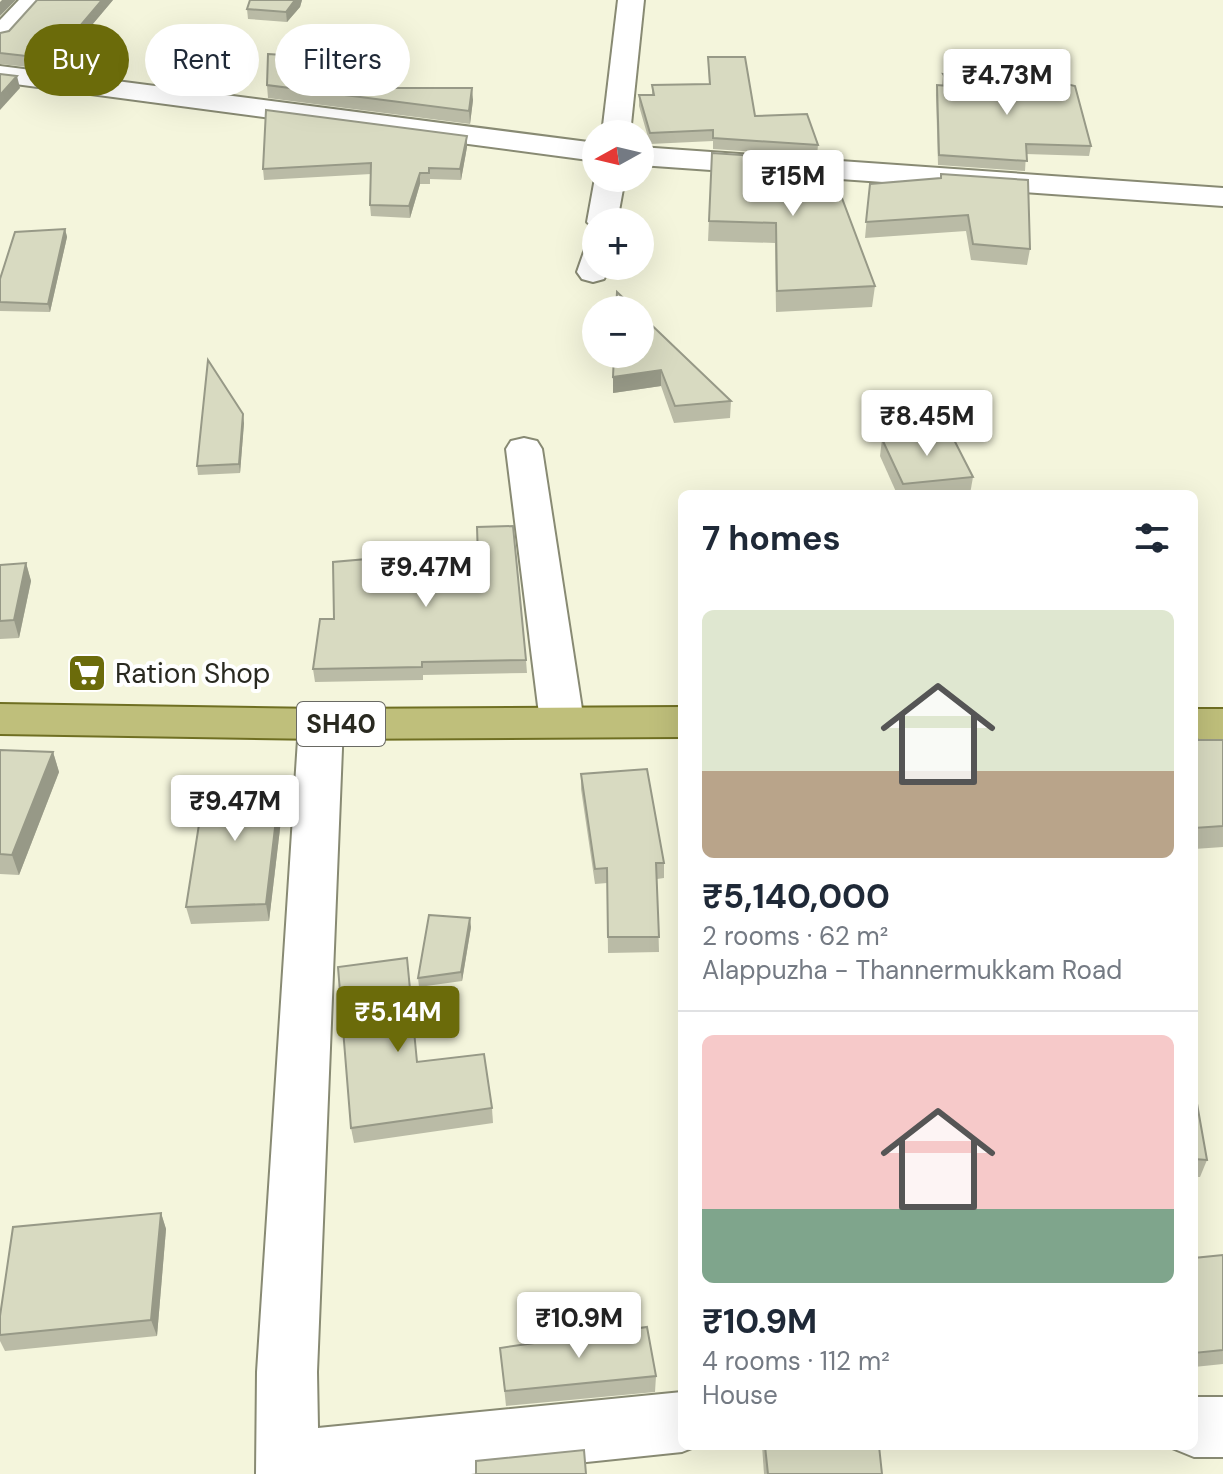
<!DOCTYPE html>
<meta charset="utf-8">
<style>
body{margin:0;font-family:"DM Sans",sans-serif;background:#f6f6f7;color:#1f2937;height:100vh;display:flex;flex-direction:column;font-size:30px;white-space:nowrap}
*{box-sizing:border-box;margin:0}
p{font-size:26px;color:#747a83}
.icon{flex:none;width:44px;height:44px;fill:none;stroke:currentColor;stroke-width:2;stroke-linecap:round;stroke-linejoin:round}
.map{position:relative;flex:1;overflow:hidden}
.sheet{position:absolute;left:678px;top:490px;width:520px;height:960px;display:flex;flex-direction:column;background:#fff;border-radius:12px;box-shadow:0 8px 32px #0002}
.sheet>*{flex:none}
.banner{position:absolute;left:24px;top:24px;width:534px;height:72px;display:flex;gap:16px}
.needle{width:52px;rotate:262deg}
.tools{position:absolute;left:582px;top:120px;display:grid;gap:16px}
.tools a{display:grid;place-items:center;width:72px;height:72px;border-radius:50%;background:#fff;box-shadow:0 8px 32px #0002;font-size:40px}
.price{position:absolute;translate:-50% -68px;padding:0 18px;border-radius:8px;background:#fff;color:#222;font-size:26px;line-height:52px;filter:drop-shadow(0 2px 4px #0008)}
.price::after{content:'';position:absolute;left:50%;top:48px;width:24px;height:18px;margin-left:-12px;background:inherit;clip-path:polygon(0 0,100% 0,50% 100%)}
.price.current{background:#6b6b0a;color:#fff}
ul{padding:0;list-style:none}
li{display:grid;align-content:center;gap:16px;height:424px;padding:0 24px}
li+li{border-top:2px solid #e0e1e3}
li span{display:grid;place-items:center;height:248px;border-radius:12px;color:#555}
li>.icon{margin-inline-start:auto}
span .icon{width:144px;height:144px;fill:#fffc;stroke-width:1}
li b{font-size:34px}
h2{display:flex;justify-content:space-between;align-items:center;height:96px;padding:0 24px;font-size:34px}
.chip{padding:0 28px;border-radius:36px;background:#fff;box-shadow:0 8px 32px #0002;font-size:28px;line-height:72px}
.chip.current{background:#6b6b0a;color:#fff}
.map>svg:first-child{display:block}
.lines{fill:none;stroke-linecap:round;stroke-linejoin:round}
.street-casing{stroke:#888a73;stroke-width:4}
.secondary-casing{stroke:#888a73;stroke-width:4}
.primary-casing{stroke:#6f6f22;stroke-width:4}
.street{fill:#fff;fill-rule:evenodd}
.secondary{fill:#fff;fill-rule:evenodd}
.primary{fill:#bfbf7b;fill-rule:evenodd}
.wall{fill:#babba6}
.shaded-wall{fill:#979987}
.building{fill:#d8dac1;stroke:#979987;stroke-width:2}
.labels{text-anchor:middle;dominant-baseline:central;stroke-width:8;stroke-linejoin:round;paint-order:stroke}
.shield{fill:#fff;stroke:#696963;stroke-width:2}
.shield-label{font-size:26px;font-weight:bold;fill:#292920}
.poi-label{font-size:28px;fill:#292920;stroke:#fff;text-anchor:start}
</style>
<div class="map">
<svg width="1223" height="1474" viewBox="0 0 1223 1474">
<rect width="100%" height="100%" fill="#f4f5dc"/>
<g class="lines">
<g class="street-casing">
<g id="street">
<polygon points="19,0 46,0 9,40 0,43 0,20"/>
<polygon points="618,0 644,0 630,134 602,134"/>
<polygon points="595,178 625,178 617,222 596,222 596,230 587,222"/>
<polygon points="596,247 596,266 610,266 604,279 593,282 582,279 577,272 585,249"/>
<polygon points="524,438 537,441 542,449 584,722 577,733 562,737 547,733 540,722 506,449 511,441"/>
<polygon points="321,709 336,713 343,724 317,1372 318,1428 682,1392 682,1446 697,1446 682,1452 471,1474 256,1474 257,1372 299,724 306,713"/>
<polygon points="1194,1397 1223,1397 1223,1457 1194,1457 1172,1448 1171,1446 1194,1446"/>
</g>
</g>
<g class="secondary-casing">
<g id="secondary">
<polygon points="0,66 596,143 596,161 0,82"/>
<polygon points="640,147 1223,188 1223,206 640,165"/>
</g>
</g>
<g class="primary-casing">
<g id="primary">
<polygon points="0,704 321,709 682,707 682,737 321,739 0,734"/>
<rect x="1194" y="709" width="29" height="30"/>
</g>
</g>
<use href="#street" class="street"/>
<use href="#secondary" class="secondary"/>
<use href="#primary" class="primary"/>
</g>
<g class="wall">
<polygon points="113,0 60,63 43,62 38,68 0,64 0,33"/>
<polygon points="250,0 302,0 300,7 287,22 248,19 247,9"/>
<polygon points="708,57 755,116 818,145 817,156 713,149 713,141 650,144 639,106 639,95 652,95 652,85 709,84"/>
<polygon points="327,58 328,70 322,80 364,80 365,88 473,100 470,124 268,98 267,85"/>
<polygon points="943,74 1091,146 1089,156 1026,154 1025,171 938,165 936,95 937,85 942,86"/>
<polygon points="467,147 461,180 430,179 430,184 420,184 410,218 371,216 370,205 371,174 264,180 263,169"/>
<polygon points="712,153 875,286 872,307 776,312 775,243 708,241"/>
<polygon points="941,174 1030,249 1027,265 971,260 966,231 865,238 870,184 940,178"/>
<polygon points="65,229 67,237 50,312 0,311 0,279"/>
<polygon points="640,354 731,401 730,418 674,423 661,386 613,393"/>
<polygon points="244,423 240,473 198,475 197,466"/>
<polygon points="882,439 973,477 970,494 897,494 880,456"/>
<polygon points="26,563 31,581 19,638 0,639 0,565"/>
<polygon points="320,619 526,660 527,673 423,675 423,680 315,682 313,669"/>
<polygon points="1194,732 1198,740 1223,740 1223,847 1194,849"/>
<polygon points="0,750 53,752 59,772 19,875 0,874"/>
<polygon points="581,774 664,863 664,878 657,879 659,952 608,953 607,883 595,884 581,789"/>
<polygon points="281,777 284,795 269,921 191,924 186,907"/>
<polygon points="471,927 462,981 419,987 418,978"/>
<polygon points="417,1062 492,1108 493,1123 354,1143 351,1128"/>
<polygon points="1194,1097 1207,1160 1200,1177 1194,1177"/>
<polygon points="161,1213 166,1229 157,1336 5,1351 0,1341 0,1316"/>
<polygon points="1223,1255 1223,1364 1194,1367 1194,1258"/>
<polygon points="500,1348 656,1376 655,1392 506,1406"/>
<polygon points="762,1446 879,1446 882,1474 764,1474"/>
</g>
<g class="shaded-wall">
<polygon points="2,0 16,0 0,16 0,2"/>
<polygon points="102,0 113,0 60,63 58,52"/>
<polygon points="295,0 302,0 300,7 287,22 286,12"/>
<polygon points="40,51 43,62 38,68 35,57"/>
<polygon points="327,58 328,70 314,92 312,80"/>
<polygon points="17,76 20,88 0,110 0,95"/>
<polygon points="472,88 473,100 470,124 469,111"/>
<polygon points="467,136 467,147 461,180 460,169"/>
<polygon points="420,173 420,184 410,218 409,206"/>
<polygon points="65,229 67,237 50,312 48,304"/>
<polygon points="661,370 661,386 613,393 613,377"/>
<polygon points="243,414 244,423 240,473 239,464"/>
<polygon points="26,563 31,581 19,638 14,620"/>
<polygon points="53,752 59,772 19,875 12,855"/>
<polygon points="281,777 284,795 269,921 266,904"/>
<polygon points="470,918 471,927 462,981 461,972"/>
<polygon points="161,1213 166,1229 157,1336 151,1320"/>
</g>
<g class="building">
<polygon points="37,0 102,0 58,52 40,51 35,57 0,53 0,33 9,31"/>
<polygon points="250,0 295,0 286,12 247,9"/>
<polygon points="268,54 327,58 312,80 364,80 362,88 472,88 469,111 267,85"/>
<polygon points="708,57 745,57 755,116 807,114 818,145 713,138 713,130 650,133 639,95 654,95 652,85 710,84"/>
<polygon points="0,74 17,76 0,95"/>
<polygon points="943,74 1058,82 1075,86 1091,146 1026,144 1027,161 939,155 937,85 950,86"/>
<polygon points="266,110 467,136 460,169 429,168 429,173 420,173 409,206 370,205 371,163 263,169"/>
<polygon points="712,153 828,161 875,286 777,291 776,223 709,221"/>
<polygon points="941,174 1028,180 1030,249 973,244 968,215 866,222 870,184 941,178"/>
<polygon points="65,229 48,304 0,302 0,279 15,232"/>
<polygon points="617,292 636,310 616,310"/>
<polygon points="640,314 731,401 675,406 661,370 613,377 614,354 640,354"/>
<polygon points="208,360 243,414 239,464 197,466"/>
<polygon points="950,432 973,477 903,484 882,439"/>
<polygon points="513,526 526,660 422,662 422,667 313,669 320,619 334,619 333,562 413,555 478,558 477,527"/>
<polygon points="26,563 14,620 0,621 0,565"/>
<polygon points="1194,732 1198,740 1223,740 1223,826 1194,828"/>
<polygon points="0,750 53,752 12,855 0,854"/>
<polygon points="647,769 664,863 656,863 659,937 608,937 607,868 595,869 581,774"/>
<polygon points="281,777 266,904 186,907 206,780"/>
<polygon points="429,915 470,918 461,972 418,978"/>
<polygon points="407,958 417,1062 484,1054 492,1108 351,1128 338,967"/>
<polygon points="1194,1097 1196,1098 1207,1160 1194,1159"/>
<polygon points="161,1213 151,1320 0,1335 0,1316 13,1227"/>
<polygon points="1223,1255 1223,1350 1194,1353 1194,1258"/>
<polygon points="647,1327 656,1376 505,1391 500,1348"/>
<polygon points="765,1446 879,1446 882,1474 768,1474"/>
<polygon points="584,1450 586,1474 476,1474 476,1461"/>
</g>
<defs>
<g id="supermarket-square" transform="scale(2)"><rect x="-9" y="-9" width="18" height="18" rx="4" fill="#6b6b0a" stroke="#fff"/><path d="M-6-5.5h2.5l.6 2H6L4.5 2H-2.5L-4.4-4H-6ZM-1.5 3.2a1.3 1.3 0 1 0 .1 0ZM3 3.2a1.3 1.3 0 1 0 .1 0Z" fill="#fff"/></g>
</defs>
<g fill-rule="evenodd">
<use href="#supermarket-square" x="87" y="673"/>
</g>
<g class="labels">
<rect class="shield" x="297" y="702" width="88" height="44" rx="6"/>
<g class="shield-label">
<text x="341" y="724">SH40</text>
</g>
<g class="poi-label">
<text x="115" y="673">Ration Shop</text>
</g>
</g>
</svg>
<div class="tools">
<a><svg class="needle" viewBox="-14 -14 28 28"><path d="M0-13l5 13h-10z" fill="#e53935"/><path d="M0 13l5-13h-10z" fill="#747a83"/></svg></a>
<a>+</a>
<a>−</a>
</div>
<b class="price" style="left:1007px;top:117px">₹4.73M</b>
<b class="price" style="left:793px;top:218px">₹15M</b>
<b class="price" style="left:927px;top:458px">₹8.45M</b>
<b class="price" style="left:426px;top:609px">₹9.47M</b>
<b class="price" style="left:235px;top:843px">₹9.47M</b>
<b class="price current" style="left:398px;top:1054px">₹5.14M</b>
<b class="price" style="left:579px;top:1360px">₹10.9M</b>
<div class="banner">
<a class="chip current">Buy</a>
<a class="chip">Rent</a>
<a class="chip">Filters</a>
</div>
<section class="sheet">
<h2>7 homes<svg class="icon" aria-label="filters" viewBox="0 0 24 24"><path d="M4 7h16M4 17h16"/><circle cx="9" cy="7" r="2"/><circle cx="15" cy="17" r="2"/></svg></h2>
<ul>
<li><span style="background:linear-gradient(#dfe7d0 65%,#b9a48a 0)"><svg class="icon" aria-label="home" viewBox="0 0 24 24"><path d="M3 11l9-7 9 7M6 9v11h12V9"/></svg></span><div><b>₹5,140,000</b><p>2 rooms · 62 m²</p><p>Alappuzha - Thannermukkam Road</p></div></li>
<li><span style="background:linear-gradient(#f6c9c9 70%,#7fa58c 0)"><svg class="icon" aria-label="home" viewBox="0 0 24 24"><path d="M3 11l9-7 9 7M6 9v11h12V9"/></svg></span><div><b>₹10.9M</b><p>4 rooms · 112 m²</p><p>House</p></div></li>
</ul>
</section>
</div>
